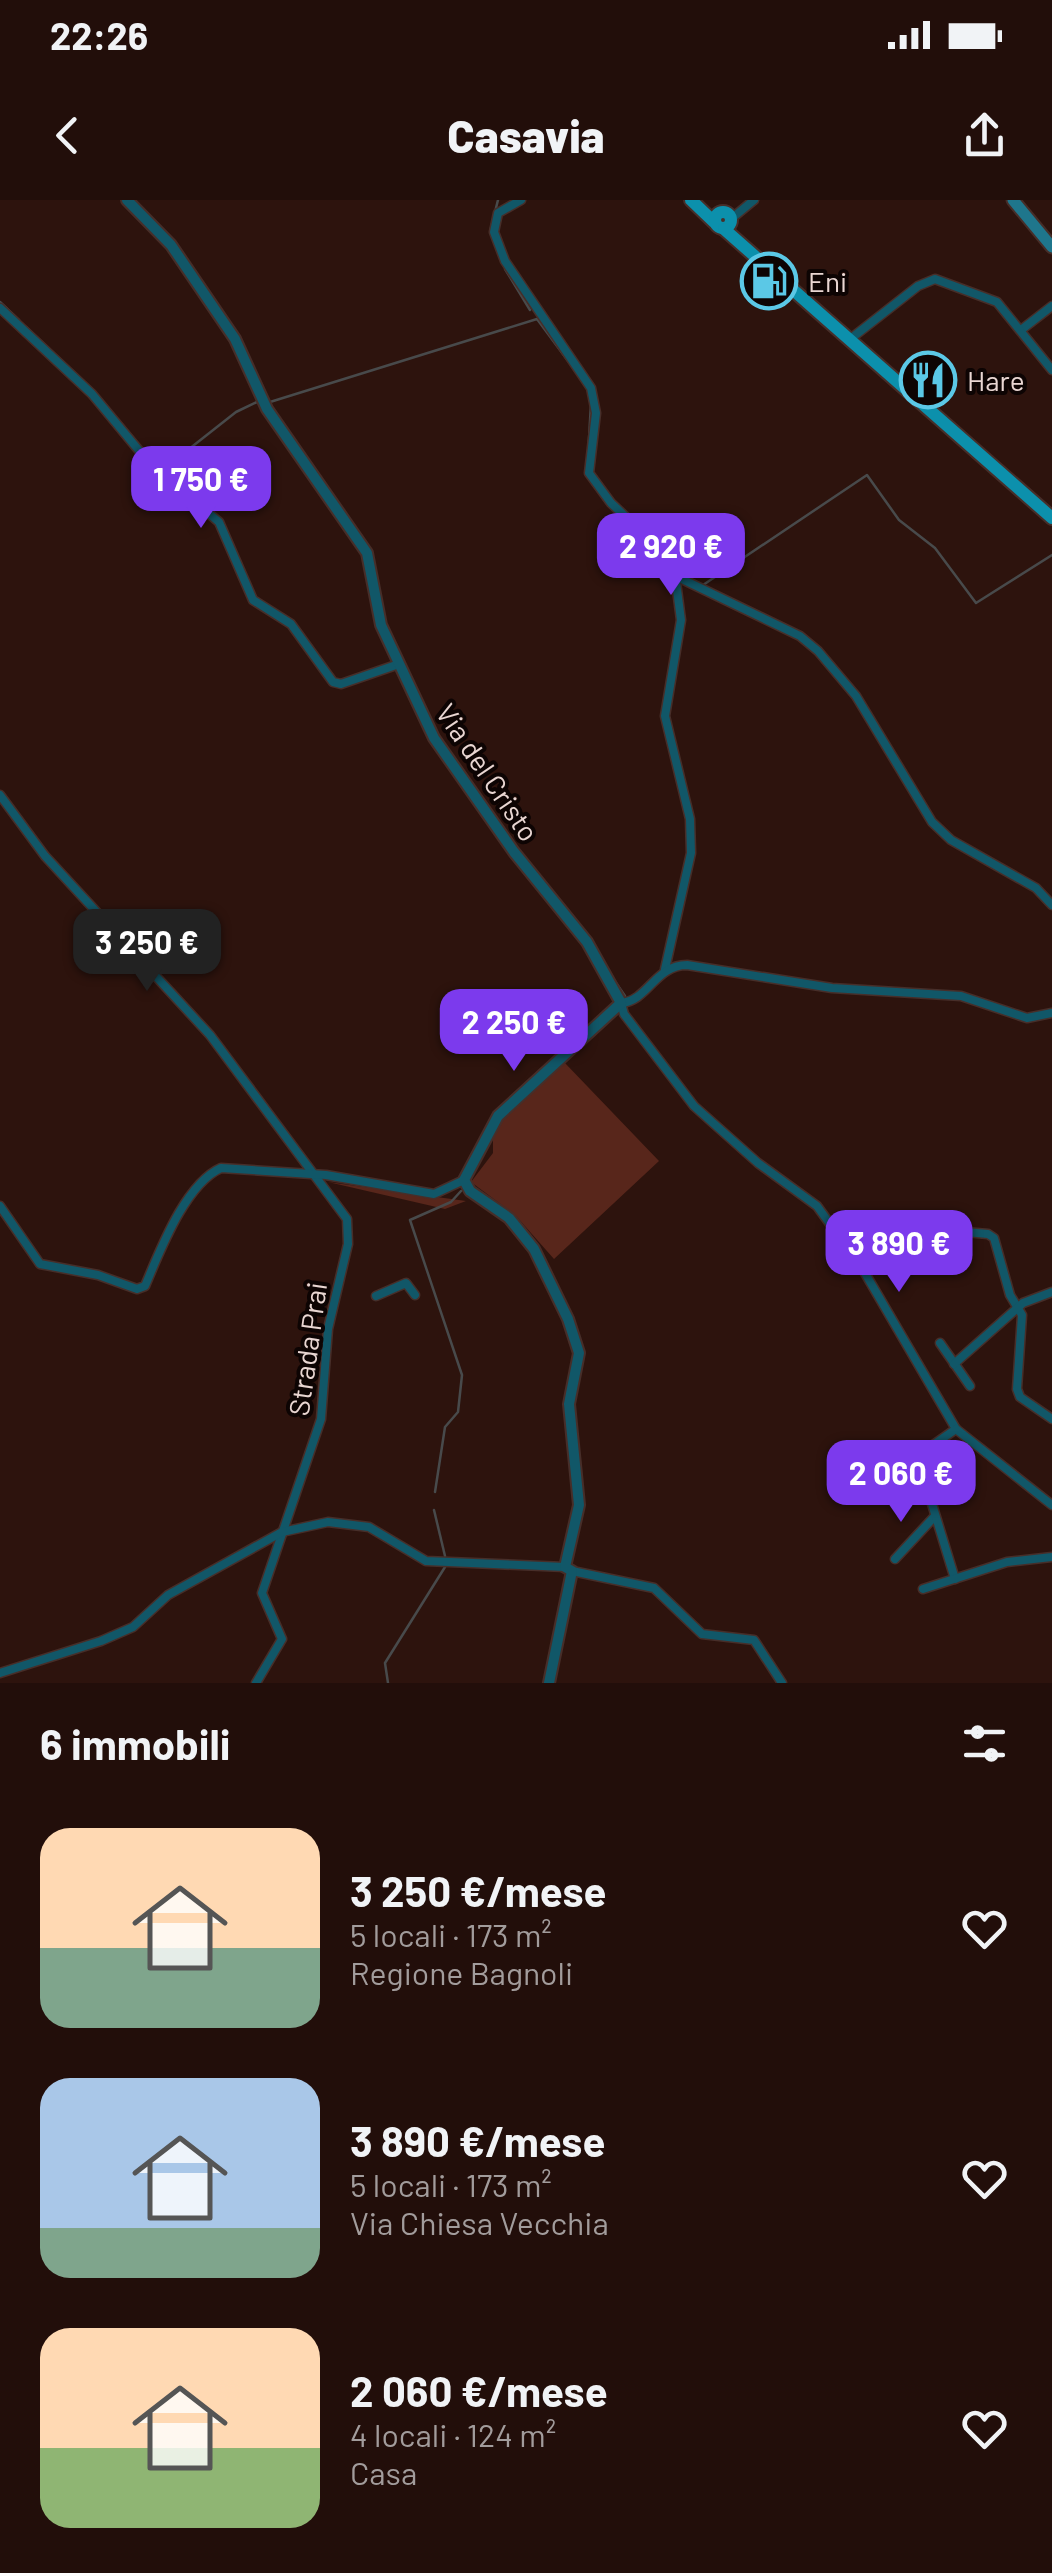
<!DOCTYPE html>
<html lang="it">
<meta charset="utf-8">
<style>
body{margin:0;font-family:Barlow,sans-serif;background:#2a1713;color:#f1f3f6;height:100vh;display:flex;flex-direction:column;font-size:38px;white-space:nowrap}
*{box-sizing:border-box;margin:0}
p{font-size:32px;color:#a29c9c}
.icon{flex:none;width:55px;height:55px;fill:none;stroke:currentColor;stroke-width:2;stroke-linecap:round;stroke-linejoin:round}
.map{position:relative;height:1483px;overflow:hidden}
.sheet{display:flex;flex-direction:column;background:#220e0a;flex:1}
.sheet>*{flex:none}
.price{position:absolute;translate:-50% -85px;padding:0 22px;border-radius:20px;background:#7c3aed;color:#fff;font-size:32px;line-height:65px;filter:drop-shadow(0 2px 5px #0008)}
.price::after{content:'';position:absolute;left:50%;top:60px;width:30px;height:22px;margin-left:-15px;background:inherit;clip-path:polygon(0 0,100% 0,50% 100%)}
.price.current{background:#222;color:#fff}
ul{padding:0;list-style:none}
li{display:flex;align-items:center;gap:30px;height:250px;padding:0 40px}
li span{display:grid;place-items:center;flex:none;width:280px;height:200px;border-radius:30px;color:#555}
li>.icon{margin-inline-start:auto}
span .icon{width:120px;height:120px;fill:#fffc;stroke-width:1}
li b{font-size:42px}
h2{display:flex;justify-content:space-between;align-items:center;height:120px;padding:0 40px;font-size:42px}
.status{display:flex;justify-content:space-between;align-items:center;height:70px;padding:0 50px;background:#220e0a;direction:ltr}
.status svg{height:28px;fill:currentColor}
header{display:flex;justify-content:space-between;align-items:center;height:130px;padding:0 40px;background:#220e0a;font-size:45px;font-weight:800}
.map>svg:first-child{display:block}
.green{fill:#58261b}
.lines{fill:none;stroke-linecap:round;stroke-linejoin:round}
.stream{stroke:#484a4b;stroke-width:2.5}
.minor-casing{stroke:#472e29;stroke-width:11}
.tertiary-casing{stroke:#472e29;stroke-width:14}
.secondary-casing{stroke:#472e29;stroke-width:15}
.primary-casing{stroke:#472e29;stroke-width:16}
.minor{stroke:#115768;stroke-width:8}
.tertiary{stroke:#115768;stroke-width:10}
.secondary{stroke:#1f768c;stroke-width:11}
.primary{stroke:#0c90ac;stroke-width:12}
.labels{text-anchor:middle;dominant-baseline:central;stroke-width:8;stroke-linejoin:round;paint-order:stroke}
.poi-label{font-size:28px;fill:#e9d6d2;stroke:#0d0403;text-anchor:start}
.street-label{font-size:28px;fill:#e9d6d2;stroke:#0d0403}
</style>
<div class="status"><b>22:26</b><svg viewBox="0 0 49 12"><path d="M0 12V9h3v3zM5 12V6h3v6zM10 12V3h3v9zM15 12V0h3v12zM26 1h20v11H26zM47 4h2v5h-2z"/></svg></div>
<header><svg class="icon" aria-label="back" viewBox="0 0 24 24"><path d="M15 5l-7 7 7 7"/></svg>Casavia<svg class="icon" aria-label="share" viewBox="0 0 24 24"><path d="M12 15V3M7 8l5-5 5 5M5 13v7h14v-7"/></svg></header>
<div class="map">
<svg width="1052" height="1483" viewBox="0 0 1052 1483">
<rect width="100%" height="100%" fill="#2d130d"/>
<g class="green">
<polygon points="564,862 659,961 554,1059 515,1015 471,982 493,953 493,937 502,918"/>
<polygon points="328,982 466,1001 445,1009"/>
</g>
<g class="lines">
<g class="stream">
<polyline points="491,28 498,0"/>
<polyline points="505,69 530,110"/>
<polyline points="0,102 19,120"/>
<polyline points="26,127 82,180"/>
<polyline points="270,202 537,119 577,173"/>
<polyline points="154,263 170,264 236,212 257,202"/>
<polyline points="587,274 591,203"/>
<polyline points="681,374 703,385 867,275 899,320 935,348 976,403 1052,355"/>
<polyline points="612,777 625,796"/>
<polyline points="435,1292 445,1227 458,1212 462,1175 410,1020 451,1002 461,991"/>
<polyline points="434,1310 445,1356"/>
<polyline points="388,1483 385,1463 445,1367"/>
</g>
<g class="minor-casing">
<g id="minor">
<polyline points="521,0 498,13 494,32 505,61 591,188 596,213 589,273 611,303 646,336 663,370 800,436 818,451 856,496 932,622 951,640 1036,688 1052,705"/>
<polyline points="731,19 754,0"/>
<polyline points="0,108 92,194 151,265 219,322 253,400 291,424 333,482 341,484 399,464"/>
<polyline points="1021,130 1052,106"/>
<polyline points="849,140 918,86 935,79 997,102 1052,170"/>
<polyline points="0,595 45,656 210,835 347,1019 348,1044 328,1129 321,1219 262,1393 282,1439 256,1483"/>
<polyline points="665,769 691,653 690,619 665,516 681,420 676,382"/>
<path d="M 1052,813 L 1027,818 L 961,796 L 832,788 L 687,765 C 655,765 648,801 621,803 L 624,814 L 694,906 L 758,963 L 817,1006 L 862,1068 L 956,1229 L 1052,1305"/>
<path d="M 0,1006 L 40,1064 L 98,1075 L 137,1089 L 145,1086 C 160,1051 185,984 221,968 L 326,975 L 434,994 L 464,980"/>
<polyline points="954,1031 988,1034 994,1038 1010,1095 1022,1115 1017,1189 1020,1197 1052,1219"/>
<polyline points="376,1096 406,1083 415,1095"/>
<polyline points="940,1143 970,1186"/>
<polyline points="954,1164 1023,1103 1052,1092"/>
<polyline points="895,1359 935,1316"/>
<polyline points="572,1371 654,1388 702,1434 754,1440 782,1483"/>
<polyline points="955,1379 921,1268 923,1252 956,1229"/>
<polyline points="923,1389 1007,1362 1052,1357"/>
<polyline points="0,1473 101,1441 133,1427 168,1395 282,1332 328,1322 369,1327 426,1361 565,1367"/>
</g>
</g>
<g class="tertiary-casing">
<polyline id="tertiary" points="127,0 171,45 235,139 267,209 367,353 381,425 434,538 514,652 587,742 621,803 498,916 464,980 470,991 509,1018 534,1049 568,1119 579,1153 569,1204 579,1305 565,1367 572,1371 549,1483"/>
</g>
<g class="secondary-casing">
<polyline id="secondary" points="1013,0 1052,47"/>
</g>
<g class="primary-casing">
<g id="primary">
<polyline points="691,0 714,22"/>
<circle cx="723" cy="20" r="8"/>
<polyline points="724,29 1052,318"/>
</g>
</g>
<use href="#minor" class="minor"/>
<use href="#tertiary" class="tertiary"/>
<use href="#secondary" class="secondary"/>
<use href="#primary" class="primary"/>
</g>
<defs>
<g id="fuel-ring" transform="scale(2.875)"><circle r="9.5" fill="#0d0403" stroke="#5bc8e6" stroke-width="1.5"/><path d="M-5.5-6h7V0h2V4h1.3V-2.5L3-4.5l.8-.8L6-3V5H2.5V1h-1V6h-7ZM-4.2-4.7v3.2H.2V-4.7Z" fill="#5bc8e6"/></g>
<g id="restaurant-ring" transform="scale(2.875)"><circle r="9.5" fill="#0d0403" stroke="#5bc8e6" stroke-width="1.5"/><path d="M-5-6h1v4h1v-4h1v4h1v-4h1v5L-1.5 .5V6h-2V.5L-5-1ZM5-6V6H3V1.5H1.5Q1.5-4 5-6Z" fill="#5bc8e6"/></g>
</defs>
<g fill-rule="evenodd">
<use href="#fuel-ring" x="769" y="81"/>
<use href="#restaurant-ring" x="928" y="180"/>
</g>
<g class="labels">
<g class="poi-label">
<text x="808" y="81">Eni</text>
<text x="967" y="180">Hare</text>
</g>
<g class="street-label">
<text transform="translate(488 572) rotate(56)">Via del Cristo</text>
<text transform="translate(307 1149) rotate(-82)">Strada Prai</text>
</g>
</g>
</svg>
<b class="price" style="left:201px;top:331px">1 750 €</b>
<b class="price" style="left:671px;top:398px">2 920 €</b>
<b class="price current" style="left:147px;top:794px">3 250 €</b>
<b class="price" style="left:514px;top:874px">2 250 €</b>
<b class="price" style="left:899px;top:1095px">3 890 €</b>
<b class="price" style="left:901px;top:1325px">2 060 €</b>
</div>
<section class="sheet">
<h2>6 immobili<svg class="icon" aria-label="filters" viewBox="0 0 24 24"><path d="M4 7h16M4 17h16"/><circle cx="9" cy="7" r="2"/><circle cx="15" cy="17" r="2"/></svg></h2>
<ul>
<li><span style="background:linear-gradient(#ffd9b3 60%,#7fa58c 0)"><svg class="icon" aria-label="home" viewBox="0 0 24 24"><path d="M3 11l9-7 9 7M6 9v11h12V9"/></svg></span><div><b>3 250 €/mese</b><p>5 locali · 173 m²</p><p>Regione Bagnoli</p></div><svg class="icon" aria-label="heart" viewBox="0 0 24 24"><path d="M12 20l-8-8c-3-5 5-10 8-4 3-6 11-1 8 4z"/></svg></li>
<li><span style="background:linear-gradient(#a9c7e8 75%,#7fa58c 0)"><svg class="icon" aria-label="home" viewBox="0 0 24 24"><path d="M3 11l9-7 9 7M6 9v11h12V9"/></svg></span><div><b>3 890 €/mese</b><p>5 locali · 173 m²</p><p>Via Chiesa Vecchia</p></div><svg class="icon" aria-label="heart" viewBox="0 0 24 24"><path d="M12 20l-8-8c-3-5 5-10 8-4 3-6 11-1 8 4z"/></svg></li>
<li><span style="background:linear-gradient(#ffd9b3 60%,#8fb573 0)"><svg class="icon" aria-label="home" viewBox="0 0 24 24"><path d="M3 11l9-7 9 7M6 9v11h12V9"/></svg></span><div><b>2 060 €/mese</b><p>4 locali · 124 m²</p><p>Casa</p></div><svg class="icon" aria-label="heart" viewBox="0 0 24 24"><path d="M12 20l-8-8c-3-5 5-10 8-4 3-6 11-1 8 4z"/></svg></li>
</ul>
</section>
